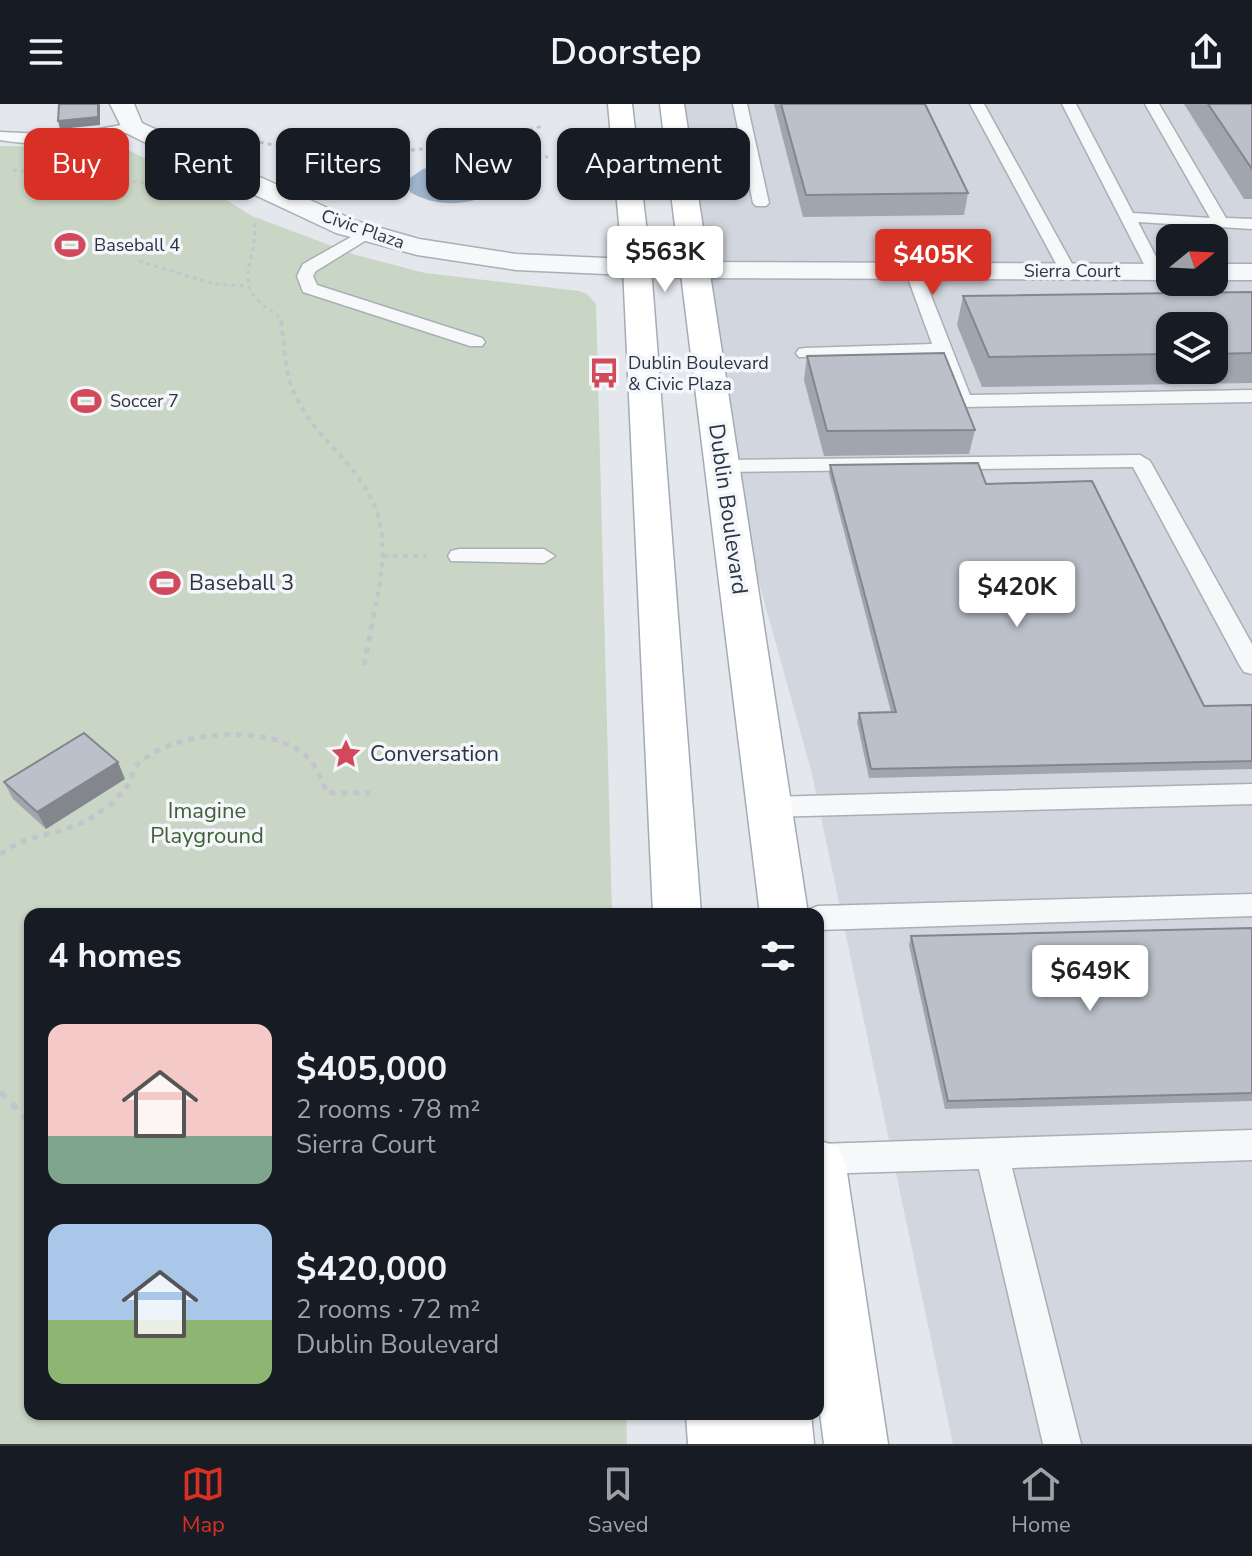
<!DOCTYPE html>
<meta charset="utf-8">
<style>
body{margin:0;font-family:"Nunito Sans",sans-serif;background:#20242c;color:#f1f3f6;height:100vh;display:flex;flex-direction:column;font-size:30px;white-space:nowrap}
*{box-sizing:border-box;margin:0}
p{font-size:26px;color:#9ea1a6}
.icon{flex:none;width:44px;height:44px;fill:none;stroke:currentColor;stroke-width:2;stroke-linecap:round;stroke-linejoin:round}
.map{position:relative;flex:1;overflow:hidden}
.panel{position:absolute;left:24px;top:804px;width:800px;height:512px;display:flex;flex-direction:column;background:#171b24;border-radius:16px;box-shadow:0 2px 6px #0004}
.panel>*{flex:none}
.top-card{position:absolute;left:24px;top:24px;width:800px;height:72px;display:flex;gap:16px}
.needle{width:52px;rotate:72deg}
.controls{position:absolute;left:1156px;top:120px;display:grid;gap:16px}
.controls a{display:grid;place-items:center;width:72px;height:72px;border-radius:16px;background:#171b24;box-shadow:0 2px 6px #0004;font-size:40px}
.price{position:absolute;translate:-50% -68px;padding:0 18px;border-radius:8px;background:#fff;color:#222;font-size:26px;line-height:52px;filter:drop-shadow(0 2px 4px #0008)}
.price::after{content:'';position:absolute;left:50%;top:48px;width:24px;height:18px;margin-left:-12px;background:inherit;clip-path:polygon(0 0,100% 0,50% 100%)}
.price.current{background:#d93025;color:#fff}
ul{padding:0;list-style:none}
li{display:flex;align-items:center;gap:24px;height:200px;padding:0 24px}
li span{display:grid;place-items:center;flex:none;width:224px;height:160px;border-radius:16px;color:#555}
li>.icon{margin-inline-start:auto}
span .icon{width:96px;height:96px;fill:#fffc;stroke-width:1}
li b{font-size:34px}
h2{display:flex;justify-content:space-between;align-items:center;height:96px;padding:0 24px;font-size:34px}
.tag{padding:0 28px;border-radius:16px;background:#171b24;box-shadow:0 2px 6px #0004;font-size:28px;line-height:72px}
.tag.current{background:#d93025;color:#fff}
header{display:flex;justify-content:space-between;align-items:center;height:104px;padding:0 24px;background:#171b24;font-size:36px;font-weight:600}
.tabs{display:flex;justify-content:space-around;align-items:center;height:112px;border-top:2px solid #363941;background:#171b24;font-size:22px;color:#9ea1a6}
.tabs a{display:grid;justify-items:center;gap:4px}
.tabs .current{color:#d93025}
.map>svg:first-child{display:block}
.built{fill:#d2d6de;fill-rule:evenodd}
.green{fill:#c9d6c5}
.water{fill:#9fb4cc}
.lines{fill:none;stroke-linecap:round;stroke-linejoin:round}
.lane-casing{stroke:#a9aeb7;stroke-width:3}
.street-casing{stroke:#a9aeb7;stroke-width:3}
.primary-casing{stroke:#a3abb8;stroke-width:3}
.path-far3{stroke:#c2c5cb;stroke-width:3;stroke-dasharray:4 4;stroke-linecap:butt}
.path-far2{stroke:#c2c5cb;stroke-width:4;stroke-dasharray:5 5;stroke-linecap:butt}
.path-far1{stroke:#c2c5cb;stroke-width:5;stroke-dasharray:6 6;stroke-linecap:butt}
.path{stroke:#c2c5cb;stroke-width:6;stroke-dasharray:8 8;stroke-linecap:butt}
.lane{fill:#f7f8fa;fill-rule:evenodd}
.street{fill:#f7f8fa;fill-rule:evenodd}
.primary{fill:#fff;fill-rule:evenodd}
.wall{fill:#a1a5ae;fill-rule:evenodd}
.shaded-wall{fill:#83868d}
.building{fill:#bbc0ca;stroke:#83868d;stroke-width:2}
.labels{text-anchor:middle;dominant-baseline:central;stroke-width:7;stroke-linejoin:round;paint-order:stroke}
.far-street-label{font-size:18px;fill:#2b3445;stroke:#f4f6f9}
.far-poi-label{font-size:18px;fill:#2b3445;stroke:#f4f6f9;text-anchor:start}
.street-label{font-size:22px;fill:#2b3445;stroke:#f4f6f9}
.poi-label{font-size:22px;fill:#2b3445;stroke:#f4f6f9;text-anchor:start}
.park-label{font-size:22px;fill:#3f6138;stroke:#f4f6f9}
</style>
<header><svg class="icon" aria-label="menu" viewBox="0 0 24 24"><path d="M4 6h16M4 12h16M4 18h16"/></svg>Doorstep<svg class="icon" aria-label="share" viewBox="0 0 24 24"><path d="M12 15V3M7 8l5-5 5 5M5 13v7h14v-7"/></svg></header>
<div class="map">
<svg width="1252" height="1340" viewBox="0 0 1252 1340">
<rect width="100%" height="100%" fill="#e4e7ec"/>
<path class="built" d="M 672,0 L 1252,0 L 1252,1340 L 953,1340 L 812,670 L 718,330 ZM 1170,134 L 1214,134 L 1214,178 L 1170,178 ZM 1170,222 L 1214,222 L 1214,266 L 1170,266 Z"/>
<polygon class="green" points="105,35 207,84 252,112 356,151 425,169 579,187 587,190 596,200 612,810 30,810 30,1310 626,1310 627,1340 0,1340 0,42 58,43"/>
<path class="water" d="M 450,59 C 468,59 493,58 501,77 L 499,84 C 475,103 436,104 410,88 L 407,76 L 423,65 Z"/>
<g class="lines">
<g class="lane-casing">
<g id="lane">
<polygon points="733,0 747,0 769,99 766,102 756,102 753,99"/>
<polygon points="970,0 984,0 1076,167 1074,171 1062,171 1060,167"/>
<polygon points="1062,0 1076,0 1133,109 1210,114 1145,0 1159,0 1226,114 1252,115 1252,125 1138,118 1164,168 1156,173 1150,172"/>
<path d="M 132,19 L 137,20 L 137,26 C 91,38 47,44 0,36 L 0,28 L 67,31 Z"/>
<polygon points="367,124 375,129 373,132 316,167 313,172 317,181 482,234 485,238 482,242 470,242 303,188 297,172 303,160"/>
<polygon points="913,161 921,166 970,291 1252,286 1252,298 963,303 953,297 936,251 799,253 796,249 799,245 805,244 932,240 905,166"/>
<polygon points="1140,351 1150,357 1252,540 1252,570 1244,568 1240,562 1133,363 723,368 713,362 723,356"/>
<polygon points="459,445 544,445 555,452 544,459 451,457 448,452 451,447"/>
<polygon points="1252,680 1252,700 769,713 760,710 756,703 760,696 769,693"/>
<polygon points="1252,790 1252,812 818,826 818,810 806,810 808,806 818,802"/>
<polygon points="1252,1026 1252,1056 1012,1064 1081,1340 1043,1340 979,1065 818,1070 818,1040"/>
</g>
</g>
<g class="street-casing">
<g id="street">
<polygon points="110,0 134,0 142,19 356,117 419,135 516,150 695,158 1170,160 1170,176 695,174 516,166 417,151 336,129 176,54 124,28"/>
<rect x="1214" y="160" width="38" height="16"/>
</g>
</g>
<g class="primary-casing">
<g id="primary">
<polygon points="608,0 632,0 651,163 701,810 653,810 623,163"/>
<polygon points="660,0 684,0 808,810 760,810"/>
<polygon points="818,1036 838,1043 846,1062 888,1340 824,1340 818,1294"/>
<polygon points="686,1310 811,1310 814,1340 688,1340"/>
</g>
</g>
<g class="path-far3">
<path d="M 244,35 C 346,58 443,49 543,22"/>
<polyline points="474,42 548,53"/>
<polyline points="13,66 170,81"/>
<path d="M 255,119 C 256,171 226,178 281,214 L 282,219"/>
<polyline points="139,157 214,180 247,182"/>
</g>
<g class="path-far2">
<path d="M 281,217 C 285,243 284,271 297,295 C 307,316 323,332 338,349 C 386,401 389,433 376,501"/>
<polyline points="383,452 426,452"/>
</g>
<g class="path-far1">
<polyline points="364,561 376,499"/>
<path d="M 0,750 C 30,728 61,732 91,714 C 104,706 118,695 127,682 C 132,675 132,666 138,660 C 173,627 263,620 301,648 C 315,657 321,674 327,689 L 370,689"/>
</g>
<polyline class="path" points="0,988 30,1018"/>
<use href="#lane" class="lane"/>
<use href="#street" class="street"/>
<use href="#primary" class="primary"/>
</g>
<g class="wall">
<polygon points="774,0 925,0 968,89 964,111 803,113"/>
<polygon points="1184,0 1252,0 1252,95 1244,95"/>
<path d="M 1252,188 L 1252,279 L 982,283 L 957,221 L 963,192 ZM 1170,222 L 1214,222 L 1214,266 L 1170,266 Z"/>
<polygon points="807,252 975,326 969,350 824,352 804,276"/>
<polygon points="830,361 986,380 1204,602 1252,601 1252,665 869,674 857,618 859,609 891,608 829,370"/>
<polygon points="125,675 46,725 13,695 4,678"/>
<polygon points="1252,824 1252,997 945,1005 909,841 911,832"/>
</g>
<g class="shaded-wall">
<polygon points="98,0 100,0 100,21 60,25 58,17"/>
<polygon points="118,658 125,675 46,725 37,708"/>
</g>
<g class="building">
<polygon points="59,0 98,0 98,13 58,17"/>
<polygon points="781,0 925,0 968,89 806,91"/>
<polygon points="1208,0 1252,0 1252,65"/>
<polygon points="1252,188 1252,249 1214,250 1214,222 1170,222 1170,250 989,253 963,192"/>
<polygon points="944,249 975,326 827,327 807,252"/>
<polygon points="978,359 986,380 1092,377 1204,602 1252,601 1252,657 871,665 859,609 896,608 830,361"/>
<polygon points="84,629 118,658 37,708 4,678"/>
<polygon points="1252,824 1252,989 948,997 911,832"/>
</g>
<defs>
<g id="stadium-bare" transform="scale(2.4)"><path d="M0-5a6.5 5 0 1 0 0 10a6.5 5 0 1 0 0-10ZM-3.5-1.8h7v3.6h-7Z" fill="#d1495b" stroke="#f4f6f9" stroke-width="2.5" paint-order="stroke"/></g>
<g id="bus-bare" transform="scale(2.4)"><path d="M-5-6H5V4H4V6H2V4H-2V6H-4V4H-5ZM-3.5-4V0h7V-4ZM-3.5 1.2v1.5H-2V1.2ZM2 1.2v1.5H3.5V1.2Z" fill="#d1495b" stroke="#f4f6f9" stroke-width="2.5" paint-order="stroke"/></g>
<g id="sight-bare" transform="scale(2.4)"><path d="M0-6L1.8-2.2L6-1.7L2.9 1.2L3.7 5.4L0 3.3L-3.7 5.4L-2.9 1.2L-6-1.7L-1.8-2.2Z" fill="#d1495b" stroke="#f4f6f9" stroke-width="2.5" paint-order="stroke"/></g>
</defs>
<g fill-rule="evenodd">
<use href="#stadium-bare" x="70" y="141"/>
<use href="#bus-bare" x="604" y="269"/>
<use href="#stadium-bare" x="86" y="297"/>
<use href="#stadium-bare" x="165" y="479"/>
<use href="#sight-bare" x="346" y="650"/>
</g>
<g class="labels">
<g class="far-street-label">
<text transform="translate(363 125) rotate(19)">Civic Plaza</text>
<text x="1072" y="167">Sierra Court</text>
</g>
<g class="far-poi-label">
<text x="94" y="141">Baseball 4</text>
<text x="628" y="259">Dublin Boulevard<tspan x="628" dy="21">&amp; Civic Plaza</tspan></text>
<text x="110" y="297">Soccer 7</text>
</g>
<g class="street-label">
<text transform="translate(728 405) rotate(82)">Dublin Boulevard</text>
</g>
<g class="poi-label">
<text x="189" y="479">Baseball 3</text>
<text x="370" y="650">Conversation</text>
</g>
<g class="park-label">
<text x="207" y="707">Imagine<tspan x="207" dy="25">Playground</tspan></text>
</g>
</g>
</svg>
<div class="controls">
<a><svg class="needle" viewBox="-14 -14 28 28"><path d="M0-13l5 13h-10z" fill="#e53935"/><path d="M0 13l5-13h-10z" fill="#9ea1a6"/></svg></a>
<a><svg class="icon" aria-label="layers" viewBox="0 0 24 24"><path d="M12 4l9 5-9 5-9-5zM3 14l9 5 9-5"/></svg></a>
</div>
<b class="price" style="left:665px;top:190px">$563K</b>
<b class="price current" style="left:933px;top:193px">$405K</b>
<b class="price" style="left:1017px;top:525px">$420K</b>
<b class="price" style="left:1090px;top:909px">$649K</b>
<div class="top-card">
<a class="tag current">Buy</a>
<a class="tag">Rent</a>
<a class="tag">Filters</a>
<a class="tag">New</a>
<a class="tag">Apartment</a>
</div>
<section class="panel">
<h2>4 homes<svg class="icon" aria-label="filters" viewBox="0 0 24 24"><path d="M4 7h16M4 17h16"/><circle cx="9" cy="7" r="2"/><circle cx="15" cy="17" r="2"/></svg></h2>
<ul>
<li><span style="background:linear-gradient(#f6c9c9 70%,#7fa58c 0)"><svg class="icon" aria-label="home" viewBox="0 0 24 24"><path d="M3 11l9-7 9 7M6 9v11h12V9"/></svg></span><div><b>$405,000</b><p>2 rooms · 78 m²</p><p>Sierra Court</p></div></li>
<li><span style="background:linear-gradient(#a9c7e8 60%,#8fb573 0)"><svg class="icon" aria-label="home" viewBox="0 0 24 24"><path d="M3 11l9-7 9 7M6 9v11h12V9"/></svg></span><div><b>$420,000</b><p>2 rooms · 72 m²</p><p>Dublin Boulevard</p></div></li>
</ul>
</section>
</div>
<nav class="tabs">
<a class="current"><svg class="icon" aria-label="map" viewBox="0 0 24 24"><path d="M3 6l6-2 6 2 6-2v14l-6 2-6-2-6 2zM9 4v14M15 6v14"/></svg>Map</a>
<a><svg class="icon" aria-label="saved" viewBox="0 0 24 24"><path d="M7 4h10v16l-5-4-5 4z"/></svg>Saved</a>
<a><svg class="icon" aria-label="home" viewBox="0 0 24 24"><path d="M3 11l9-7 9 7M6 9v11h12V9"/></svg>Home</a>
</nav>
